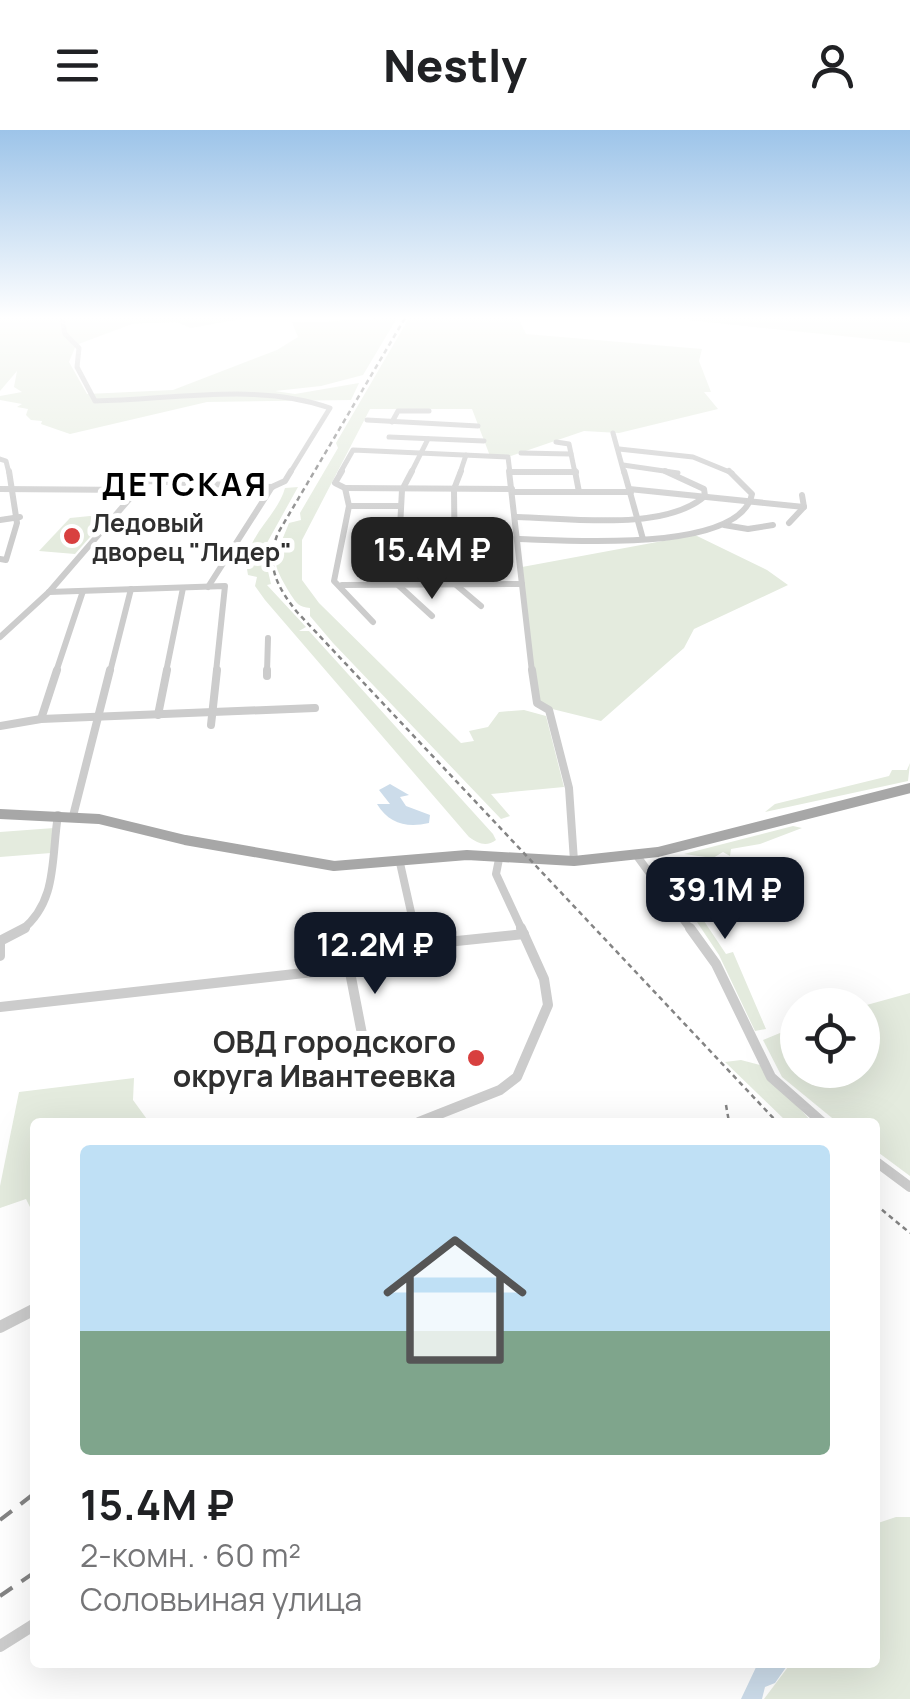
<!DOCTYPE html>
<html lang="ru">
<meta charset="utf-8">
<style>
body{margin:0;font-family:Manrope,sans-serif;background:#f6f6f6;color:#202124;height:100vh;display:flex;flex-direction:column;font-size:38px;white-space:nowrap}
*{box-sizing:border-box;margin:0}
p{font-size:32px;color:#757577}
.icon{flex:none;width:55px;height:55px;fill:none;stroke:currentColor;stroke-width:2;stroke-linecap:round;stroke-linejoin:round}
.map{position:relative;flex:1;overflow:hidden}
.drawer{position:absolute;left:30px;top:988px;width:850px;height:550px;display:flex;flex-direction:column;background:#fff;border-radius:10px;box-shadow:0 10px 40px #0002}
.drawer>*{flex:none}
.fabs{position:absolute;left:780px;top:858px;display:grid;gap:20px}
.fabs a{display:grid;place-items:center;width:100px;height:100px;border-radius:50%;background:#fff;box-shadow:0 10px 40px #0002;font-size:50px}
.price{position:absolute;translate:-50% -85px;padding:0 22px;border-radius:20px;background:#111827;color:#fff;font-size:32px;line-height:65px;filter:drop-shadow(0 2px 5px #0008)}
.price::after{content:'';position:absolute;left:50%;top:60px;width:30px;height:22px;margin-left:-15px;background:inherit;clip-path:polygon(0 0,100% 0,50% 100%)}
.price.active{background:#222;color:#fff}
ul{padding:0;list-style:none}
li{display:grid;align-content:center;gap:20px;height:530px;padding:0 50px}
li+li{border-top:2px solid #e0e0e0}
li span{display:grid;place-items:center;height:310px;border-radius:10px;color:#555}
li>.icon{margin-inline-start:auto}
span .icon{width:180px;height:180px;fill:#fffc;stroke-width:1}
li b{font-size:42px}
header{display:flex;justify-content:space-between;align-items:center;height:130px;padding:0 50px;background:#fff;font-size:45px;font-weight:800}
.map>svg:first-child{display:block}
.green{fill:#e4ebde}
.water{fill:#ccdcea}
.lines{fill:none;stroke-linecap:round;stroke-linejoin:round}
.minor-far4{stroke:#ccc;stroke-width:5}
.minor-far3{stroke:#ccc;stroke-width:6}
.minor-far2{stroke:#ccc;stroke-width:8}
.minor-far1{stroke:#ccc;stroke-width:10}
.minor{stroke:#ccc;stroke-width:12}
.major{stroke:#a7a7a7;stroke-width:10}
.rail-far1{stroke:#848484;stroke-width:2.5;stroke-dasharray:5 4;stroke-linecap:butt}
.rail{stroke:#848484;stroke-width:4;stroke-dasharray:15 11;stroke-linecap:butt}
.poi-dot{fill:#d8403f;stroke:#fff;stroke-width:4}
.labels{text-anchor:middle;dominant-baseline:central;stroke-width:10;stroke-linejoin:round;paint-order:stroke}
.far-poi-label{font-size:25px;font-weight:bold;fill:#2f2f2f;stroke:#fff;text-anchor:start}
.poi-label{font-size:30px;font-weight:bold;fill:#2f2f2f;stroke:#fff;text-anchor:end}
.far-district-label{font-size:32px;font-weight:bold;letter-spacing:2.5px;fill:#000;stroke:#fff}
</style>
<header><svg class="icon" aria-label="menu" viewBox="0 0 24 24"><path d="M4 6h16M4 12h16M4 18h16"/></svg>Nestly<svg class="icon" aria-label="person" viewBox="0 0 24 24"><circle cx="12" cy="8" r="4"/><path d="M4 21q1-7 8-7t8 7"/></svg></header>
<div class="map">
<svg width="910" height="1569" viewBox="0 0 910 1569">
<rect width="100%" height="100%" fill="#fff"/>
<g class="green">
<path d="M 0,188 L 247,188 L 191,198 L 176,192 L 132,194 L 76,215 L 69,232 L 87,264 L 173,260 L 277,220 L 298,207 L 292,192 C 328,193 361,188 397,188 L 363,245 L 321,256 L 275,261 L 295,264 L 359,253 L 351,270 L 207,272 L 70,304 L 41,294 L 42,291 L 31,290 L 26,285 L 28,279 L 17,277 L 22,274 L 0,270 L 0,266 L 22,262 L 14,257 L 17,241 L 0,261 Z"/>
<path d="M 409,188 L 518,188 L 526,204 L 702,219 L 699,231 L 711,262 L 704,262 L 718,279 L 619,303 L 584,301 L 508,327 L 490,326 L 472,279 L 370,279 L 302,410 L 302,450 L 319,473 L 461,613 L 474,611 L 469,601 L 488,597 L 499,582 L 524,580 L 546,586 L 564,657 L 491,664 L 510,686 L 501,689 L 333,513 L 310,486 L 310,478 C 299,477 297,474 291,465 C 267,426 275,430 289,393 L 301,390 L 300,383 L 338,318 L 336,313 Z"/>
<polygon points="667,188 910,188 910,213"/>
<path d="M 298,357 L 263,420 L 271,454 L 267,455 L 306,497 L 299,501 L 309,501 L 493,704 L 496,710 C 487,717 478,714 469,707 L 265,470 L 255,456 L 257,447 L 248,445 C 240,409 277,388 285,358 Z"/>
<polygon points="90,386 105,390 75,424 39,421 70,388"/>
<polygon points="695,405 767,440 788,455 694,499 684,518 601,591 540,576 532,552 522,437"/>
<polygon points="910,633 908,651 765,682 775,674 889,646 892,640 907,640"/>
<polygon points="793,696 802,698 760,714 731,719 730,726 723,722 713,728 684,724"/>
<polygon points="54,698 51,723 0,727 0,702"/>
<polygon points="700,785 726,824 733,822 766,899 755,901 719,825 693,786"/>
<polygon points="910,863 910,1046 875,1020 875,992 837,992 782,947 763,910 797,896 798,940 862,940 863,876"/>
<polygon points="741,930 760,935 812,992 787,992 725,932"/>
<polygon points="134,948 133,970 149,992 35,992 35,1077 31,1079 26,1069 0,1078 0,1056 19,962"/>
<polygon points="896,1387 910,1387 910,1569 764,1569 791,1533 875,1532 875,1394"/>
</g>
<g class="water">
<path d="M 390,654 L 409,665 L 400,667 L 406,676 L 430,685 L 429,693 C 407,698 389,694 377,674 L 390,674 L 379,660 Z"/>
<polygon points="758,1533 789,1533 775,1553 765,1557 762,1569 741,1569"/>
</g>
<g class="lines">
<g class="minor-far4">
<path d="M 62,188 L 65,204 L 79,218 L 77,237 L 95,271 C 171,270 257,252 330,278 L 290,343"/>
<polyline points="367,290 478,296"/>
<polyline points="392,292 398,281 429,281"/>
<polyline points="613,303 624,343"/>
<polyline points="389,307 484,311"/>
<polyline points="556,312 569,314 575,343"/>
<polyline points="619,319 693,327 732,343"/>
<polyline points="521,323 571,324"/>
<polyline points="0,329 6,331 9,343"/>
<polyline points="623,335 678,343"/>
<polyline points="510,342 576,342"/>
<polyline points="340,343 353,320 508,327 510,343"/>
<polyline points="411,343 428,309"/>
<polyline points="460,343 466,325"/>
</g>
<g class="minor-far3">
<polyline points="342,341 335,353 345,358 349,376 334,451 373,492"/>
<polyline points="412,341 402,360 397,454 432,486"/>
<polyline points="461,341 454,359 455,454 481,476"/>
<polyline points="509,341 532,542"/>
<polyline points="575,341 579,362"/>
<polyline points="624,341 643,409"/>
<polyline points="510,342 576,342"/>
<polyline points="345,358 512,359"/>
<polyline points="0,359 137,360"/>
<polyline points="629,359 804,377"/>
<polyline points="513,362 631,362"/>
<polyline points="349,376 401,376"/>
<path d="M 517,387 C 569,388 664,402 705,366 L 704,359 L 665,341"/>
<polyline points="0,390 20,387"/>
<polyline points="789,393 804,377 802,365"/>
<polyline points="724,395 748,399 773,395"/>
<path d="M 519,409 C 565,410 740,424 752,364 L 729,341"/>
<polyline points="0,429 6,430 17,393 9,341"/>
<polyline points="342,455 522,454"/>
<polyline points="208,457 272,357 285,351 291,341"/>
<polyline points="49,462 225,456 216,542"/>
<polyline points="0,507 49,462 145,351 272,357"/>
<polyline points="56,542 83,461"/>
<polyline points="110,542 131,459"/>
<polyline points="166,542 183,458"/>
<polyline points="267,542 268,508"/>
</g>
<g class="minor-far2">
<polyline points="532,540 537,573 549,580 569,658 574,731"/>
<polyline points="267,546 267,540"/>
<polyline points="158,585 167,540"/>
<polyline points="41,589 57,540"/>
<polyline points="211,595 217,540"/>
<polyline points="0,596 41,589 315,578"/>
<polyline points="73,686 110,540"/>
<polyline points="637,726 691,800"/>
<polyline points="499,729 496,744 522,800"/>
<polyline points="400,733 415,800"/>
<path d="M 22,800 C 58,771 51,728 58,685"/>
</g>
<g class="minor-far1">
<polyline points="414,798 418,815"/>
<polyline points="690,798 716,834 771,947 822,992"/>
<polyline points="0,826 0,811 25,798"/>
<polyline points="349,837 362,904"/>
<polyline points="0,877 340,839 418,815 524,804"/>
<polyline points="419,992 500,960 517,947 548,875 544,849 521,798"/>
<polyline points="875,1031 910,1057"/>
</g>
<g class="minor">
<polyline points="0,1197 35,1179"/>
<polyline points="0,1516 35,1494"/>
</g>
<polyline class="major" points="0,684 99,689 185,710 334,736 467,725 574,731 658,722 910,658"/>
<g class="rail-far1">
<path d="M 405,188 L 278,403 C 265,435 277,457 297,482 L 777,992"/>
<polyline points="726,975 729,992"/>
<polyline points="875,1074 910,1103"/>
</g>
<g class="rail">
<polyline points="0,1390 35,1363"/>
<polyline points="0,1466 35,1442"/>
</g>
</g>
<linearGradient id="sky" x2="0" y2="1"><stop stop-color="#9dc4e9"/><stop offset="0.46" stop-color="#fff"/><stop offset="1" stop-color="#fff" stop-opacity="0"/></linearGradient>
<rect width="910" height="408" fill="url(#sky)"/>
<g class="poi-dot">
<circle cx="72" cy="406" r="10"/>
<circle cx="476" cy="928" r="10"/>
</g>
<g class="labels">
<g class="far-poi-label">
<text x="92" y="392">Ледовый<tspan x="92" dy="29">дворец "Лидер"</tspan></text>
</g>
<g class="poi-label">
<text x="456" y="911">ОВД городского<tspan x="456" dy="34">округа Ивантеевка</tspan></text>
</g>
<g class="far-district-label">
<text x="185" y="354">ДЕТСКАЯ</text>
</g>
</g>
</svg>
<div class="fabs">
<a><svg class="icon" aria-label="locate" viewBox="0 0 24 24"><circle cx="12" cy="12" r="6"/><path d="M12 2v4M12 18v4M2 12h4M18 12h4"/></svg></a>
</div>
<b class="price active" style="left:432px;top:472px">15.4M ₽</b>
<b class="price" style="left:725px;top:812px">39.1M ₽</b>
<b class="price" style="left:375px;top:867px">12.2M ₽</b>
<section class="drawer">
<ul>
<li><span style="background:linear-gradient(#bfe0f5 60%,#7fa58c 0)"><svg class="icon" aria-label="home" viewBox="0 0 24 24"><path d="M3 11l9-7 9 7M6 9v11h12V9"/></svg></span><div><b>15.4M ₽</b><p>2-комн. · 60 m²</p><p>Соловьиная улица</p></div></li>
</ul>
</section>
</div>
